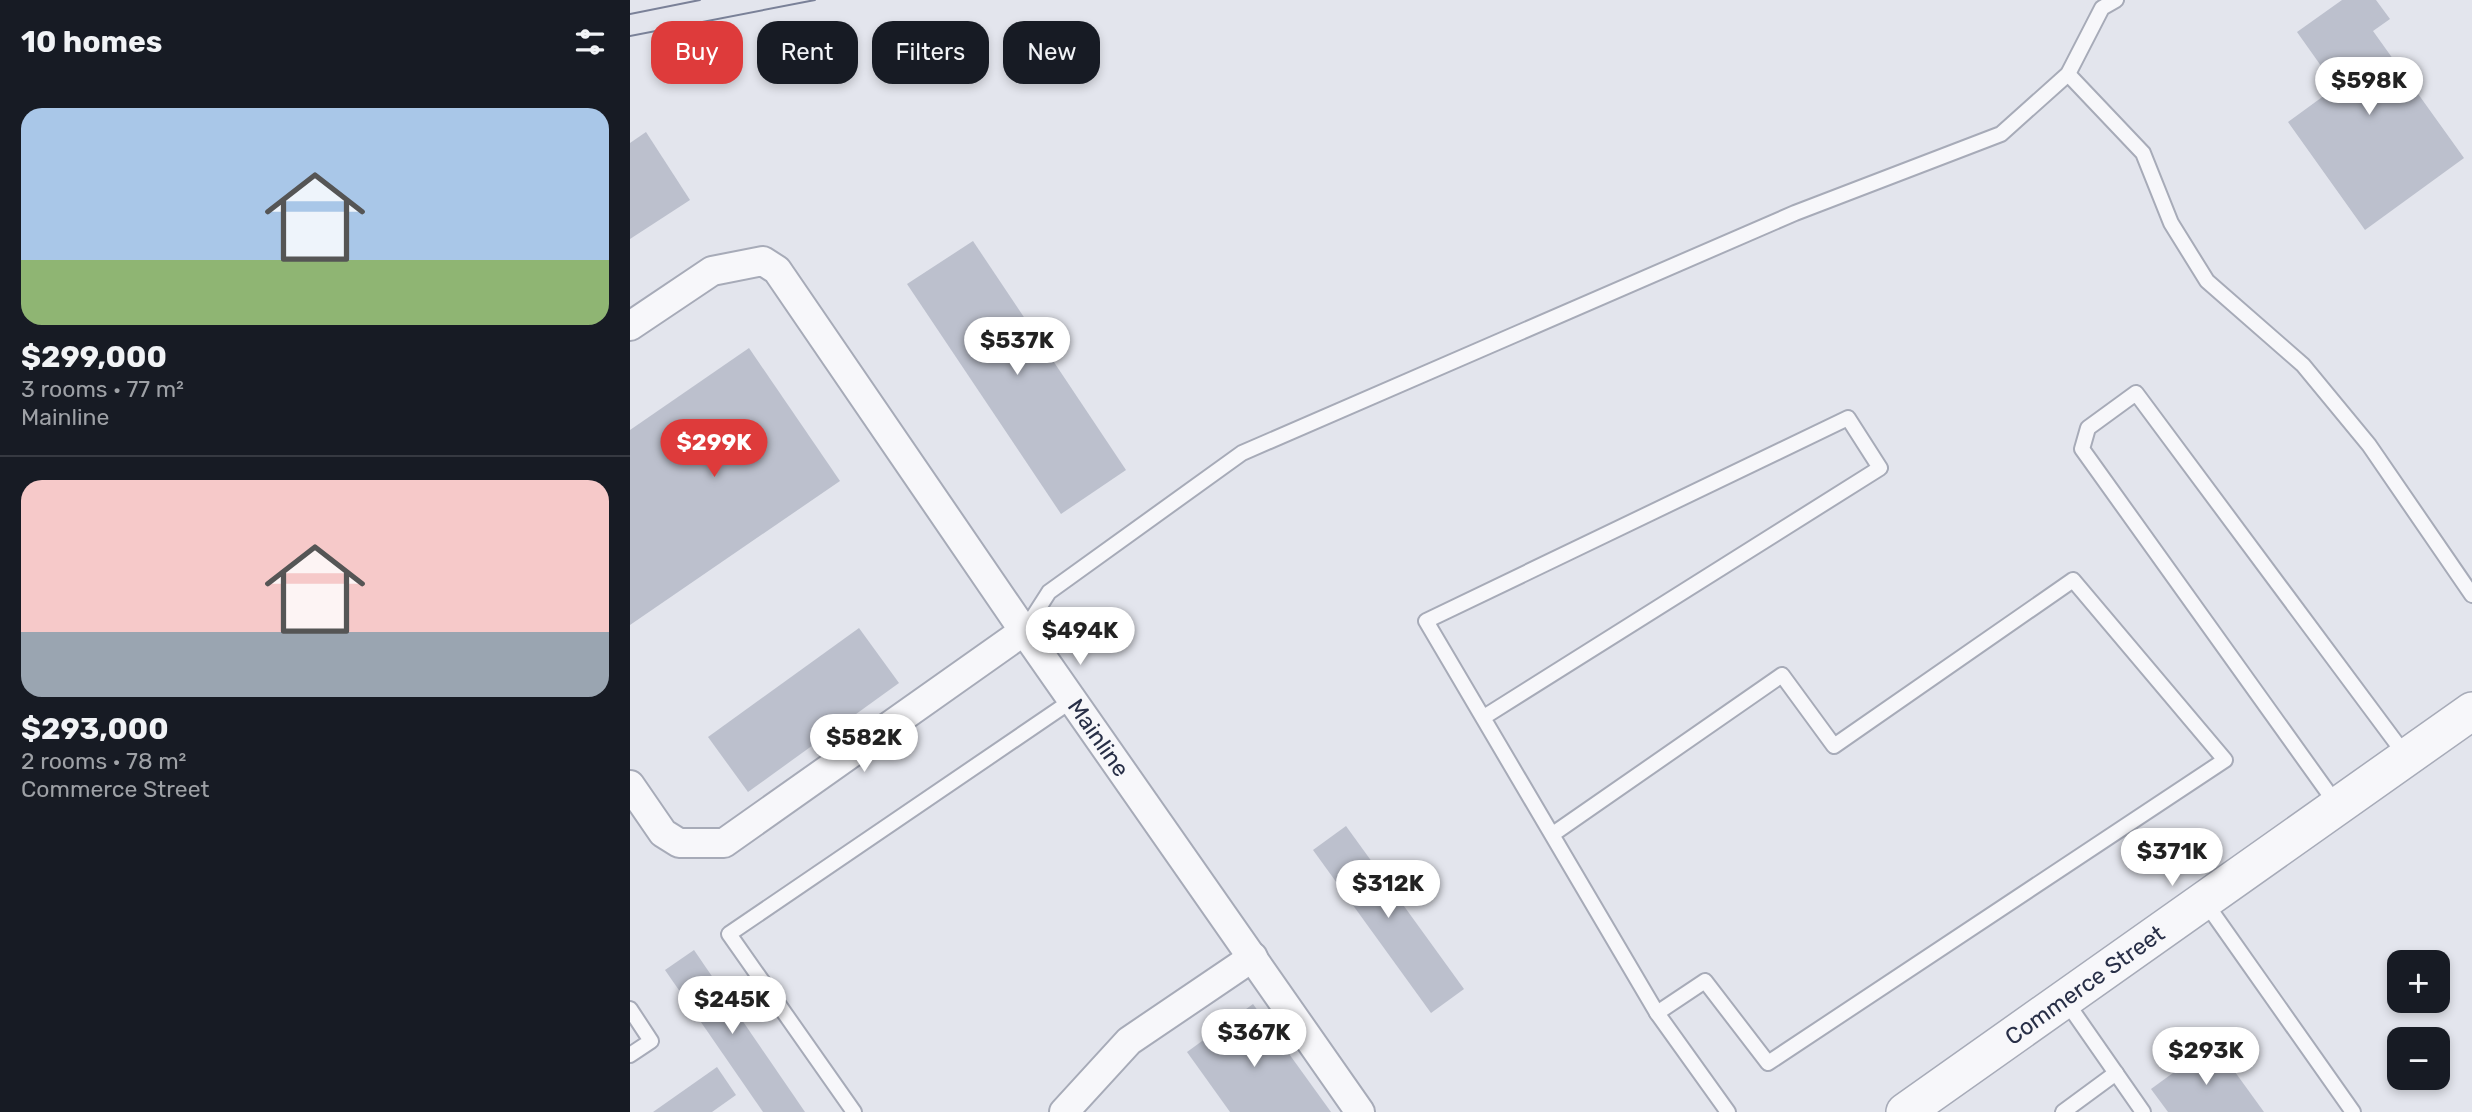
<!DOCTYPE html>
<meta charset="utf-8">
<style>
body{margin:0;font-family:Rubik,sans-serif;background:#20242c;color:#f1f3f6;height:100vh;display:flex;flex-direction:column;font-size:26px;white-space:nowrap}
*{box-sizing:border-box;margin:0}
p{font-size:23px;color:#9ea1a6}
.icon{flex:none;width:38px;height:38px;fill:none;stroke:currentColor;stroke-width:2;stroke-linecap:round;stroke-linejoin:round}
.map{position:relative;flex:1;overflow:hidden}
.side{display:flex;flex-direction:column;background:#171b24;width:630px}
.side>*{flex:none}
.guide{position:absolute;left:21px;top:21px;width:665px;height:63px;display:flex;gap:14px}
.controls{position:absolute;left:1757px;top:950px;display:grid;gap:14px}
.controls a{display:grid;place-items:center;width:63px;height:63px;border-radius:14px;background:#171b24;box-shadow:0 4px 10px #0003;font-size:35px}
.price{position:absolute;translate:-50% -60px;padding:0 16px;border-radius:24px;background:#fff;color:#222;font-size:23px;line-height:46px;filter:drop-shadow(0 2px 4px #0008)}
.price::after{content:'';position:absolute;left:50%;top:42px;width:21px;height:16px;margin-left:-10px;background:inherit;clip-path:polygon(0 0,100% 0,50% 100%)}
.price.current{background:#de3b3b;color:#fff}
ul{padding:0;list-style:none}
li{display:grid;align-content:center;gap:14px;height:371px;padding:0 21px}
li+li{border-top:2px solid #363941}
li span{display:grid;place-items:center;height:217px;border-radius:21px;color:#555}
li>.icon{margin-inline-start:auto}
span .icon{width:126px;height:126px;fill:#fffc;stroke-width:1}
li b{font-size:30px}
h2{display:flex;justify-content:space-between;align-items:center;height:84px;padding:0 21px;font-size:30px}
.tag{padding:0 24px;border-radius:21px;background:#171b24;box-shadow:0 4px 10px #0003;font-size:24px;line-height:63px}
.tag.current{background:#de3b3b;color:#fff}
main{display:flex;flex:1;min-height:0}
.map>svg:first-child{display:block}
.building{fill:#bcc0cd}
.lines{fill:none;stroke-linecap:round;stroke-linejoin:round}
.service-casing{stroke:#a7abb8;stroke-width:18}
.minor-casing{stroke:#a7abb8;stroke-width:32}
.tertiary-casing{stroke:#a7abb8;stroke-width:40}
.service{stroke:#f7f7fa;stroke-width:14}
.minor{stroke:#f7f7fa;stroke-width:28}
.tertiary{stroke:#f7f7fa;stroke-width:37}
.tram{stroke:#7a8198;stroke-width:2}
.labels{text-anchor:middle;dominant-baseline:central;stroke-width:6;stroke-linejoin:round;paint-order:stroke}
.street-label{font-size:23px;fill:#282f47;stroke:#f3f5f9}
</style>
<main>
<section class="side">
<h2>10 homes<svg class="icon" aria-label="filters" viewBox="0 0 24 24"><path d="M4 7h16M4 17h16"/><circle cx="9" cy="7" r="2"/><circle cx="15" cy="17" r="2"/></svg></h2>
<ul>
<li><span style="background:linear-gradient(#a9c7e8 70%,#8fb573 0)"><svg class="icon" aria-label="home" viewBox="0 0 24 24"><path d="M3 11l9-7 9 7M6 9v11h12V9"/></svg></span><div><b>$299,000</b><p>3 rooms · 77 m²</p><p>Mainline</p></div></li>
<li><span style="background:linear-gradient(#f6c9c9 70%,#9aa5b1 0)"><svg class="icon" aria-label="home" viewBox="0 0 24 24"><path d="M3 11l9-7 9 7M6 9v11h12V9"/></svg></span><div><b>$293,000</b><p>2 rooms · 78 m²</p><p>Commerce Street</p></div></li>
</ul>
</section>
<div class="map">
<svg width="1842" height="1112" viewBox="0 0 1842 1112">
<rect width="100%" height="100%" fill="#e3e5ed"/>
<g class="building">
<polygon points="1712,0 1746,0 1760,19 1743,31 1834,158 1735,230 1658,122 1706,87 1667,32"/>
<polygon points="16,132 60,200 0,239 0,143"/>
<polygon points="343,241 496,470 431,514 277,284"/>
<polygon points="119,348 210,481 0,625 0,430"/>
<polygon points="229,628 269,683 118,792 78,737"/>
<polygon points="716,826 834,989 801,1013 683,850"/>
<polygon points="64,950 175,1112 133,1112 35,970"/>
<polygon points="623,1004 701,1112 600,1112 557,1052"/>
<polygon points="1584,1043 1634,1112 1538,1112 1521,1089"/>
<polygon points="87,1067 106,1095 82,1112 23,1112"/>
</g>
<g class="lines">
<g class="service-casing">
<g id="service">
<polyline points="1438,74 1513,153 1541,223 1577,281 1673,365 1739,445 1842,595"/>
<polyline points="394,631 419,592 612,453 1165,213 1371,134 1438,74 1472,8 1486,0"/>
<polyline points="854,717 1250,468 1218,418 796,621 1027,1013 1098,1112"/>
<polyline points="1707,805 1452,449 1458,428 1506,393 1776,756"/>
<polyline points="923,834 1152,675 1204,746 1443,580 1595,760 1138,1063 1075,981 1027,1013"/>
<polyline points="1575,902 1723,1112"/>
<polyline points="1435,1000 1513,1112"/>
<polyline points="0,1009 21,1041 0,1055"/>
<polyline points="224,1112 99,934 444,699"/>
<polyline points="1433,1112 1486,1073"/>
</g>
</g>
<g class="minor-casing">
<g id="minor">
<path id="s1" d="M 0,326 L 82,271 L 133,261 L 147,270 L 394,631 L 730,1112"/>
<polyline points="0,785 33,833 49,843 94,843 394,631"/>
<polyline points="434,1112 499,1041 623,957"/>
</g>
</g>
<g class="tertiary-casing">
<g id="tertiary">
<path id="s2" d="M 1275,1112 L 1842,711"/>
</g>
</g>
<use href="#service" class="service"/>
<use href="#minor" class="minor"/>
<use href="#tertiary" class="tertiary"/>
<g class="tram">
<polyline points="0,14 70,0"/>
<polyline points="0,36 185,0"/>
</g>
</g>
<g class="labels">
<g class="street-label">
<text stroke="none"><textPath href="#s1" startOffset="735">Mainline</textPath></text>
<text stroke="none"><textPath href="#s2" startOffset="220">Commerce Street</textPath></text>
</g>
</g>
</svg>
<div class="controls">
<a>+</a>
<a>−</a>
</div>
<b class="price" style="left:1739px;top:117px">$598K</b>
<b class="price" style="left:387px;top:377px">$537K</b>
<b class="price current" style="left:84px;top:479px">$299K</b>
<b class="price" style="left:450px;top:667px">$494K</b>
<b class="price" style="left:234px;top:774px">$582K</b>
<b class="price" style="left:1542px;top:888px">$371K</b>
<b class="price" style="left:758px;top:920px">$312K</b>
<b class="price" style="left:102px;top:1036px">$245K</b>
<b class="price" style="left:624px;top:1069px">$367K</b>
<b class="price" style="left:1576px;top:1087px">$293K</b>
<div class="guide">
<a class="tag current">Buy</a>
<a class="tag">Rent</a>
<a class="tag">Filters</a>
<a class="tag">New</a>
</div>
</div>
</main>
